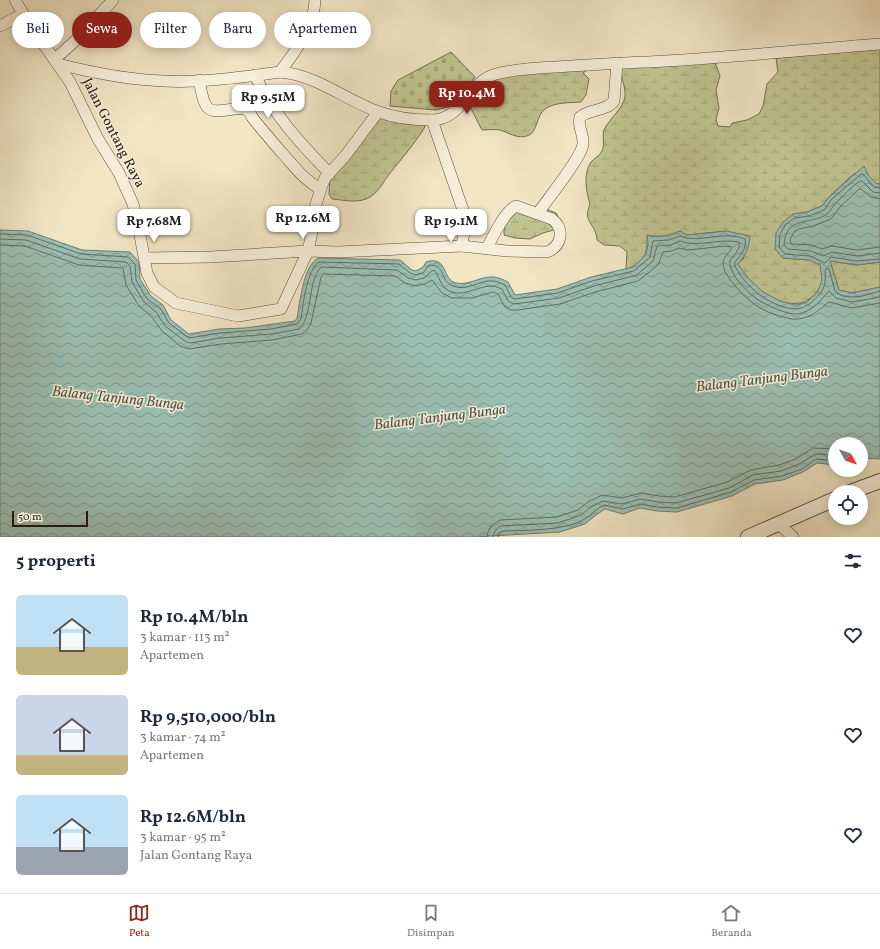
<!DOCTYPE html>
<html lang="id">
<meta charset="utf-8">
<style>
body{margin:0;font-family:Vollkorn,serif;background:#f6f6f7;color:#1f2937;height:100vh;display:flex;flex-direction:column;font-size:15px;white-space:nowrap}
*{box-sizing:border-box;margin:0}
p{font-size:13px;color:#747a83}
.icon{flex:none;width:22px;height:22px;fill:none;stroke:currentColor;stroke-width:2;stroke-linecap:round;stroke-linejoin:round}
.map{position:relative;height:537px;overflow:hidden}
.sheet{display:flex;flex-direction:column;background:#fff;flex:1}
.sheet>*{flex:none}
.guide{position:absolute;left:12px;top:12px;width:400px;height:36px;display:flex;gap:8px}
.needle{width:26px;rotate:130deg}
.buttons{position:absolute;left:828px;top:437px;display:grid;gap:8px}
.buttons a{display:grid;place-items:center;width:40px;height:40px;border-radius:50%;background:#fff;box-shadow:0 2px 10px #0003;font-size:20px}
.scale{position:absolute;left:12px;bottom:10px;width:76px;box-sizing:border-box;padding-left:4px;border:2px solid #281d14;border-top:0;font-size:11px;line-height:14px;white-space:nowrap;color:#281d14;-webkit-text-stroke:3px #f6eed9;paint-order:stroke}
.price{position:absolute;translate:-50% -34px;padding:0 9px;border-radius:8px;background:#fff;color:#222;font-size:13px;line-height:26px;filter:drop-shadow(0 1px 2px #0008)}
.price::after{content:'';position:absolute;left:50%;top:24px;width:12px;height:9px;margin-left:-6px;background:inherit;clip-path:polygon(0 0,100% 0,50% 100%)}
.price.on{background:#8f2418;color:#fff}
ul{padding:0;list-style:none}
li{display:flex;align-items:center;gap:12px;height:100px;padding:0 16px}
li span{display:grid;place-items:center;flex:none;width:112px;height:80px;border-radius:6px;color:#555}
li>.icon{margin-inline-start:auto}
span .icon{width:48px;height:48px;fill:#fffc;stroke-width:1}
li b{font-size:17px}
h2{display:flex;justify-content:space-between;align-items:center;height:48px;padding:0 16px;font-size:17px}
.pill{padding:0 14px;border-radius:18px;background:#fff;box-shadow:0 2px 10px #0003;font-size:14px;line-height:36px}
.pill.on{background:#8f2418;color:#fff}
.tabs{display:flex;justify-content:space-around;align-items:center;height:56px;border-top:1px solid #e0e1e3;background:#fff;font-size:11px;color:#747a83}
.tabs a{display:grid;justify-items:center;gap:2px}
.tabs .on{color:#8f2418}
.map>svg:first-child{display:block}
.wetland{fill:url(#wetland-marsh);stroke:#747052}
.cemetery{fill:url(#cemetery-stones);stroke:#747052}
.water{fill:url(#water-waves);stroke:#6d7e73}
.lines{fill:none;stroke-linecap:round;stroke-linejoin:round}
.shore{stroke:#626e64;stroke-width:1}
.minor-casing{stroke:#5a4f40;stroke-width:12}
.tertiary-casing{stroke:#5a4f40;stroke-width:16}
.minor{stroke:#f6eed9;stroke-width:11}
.tertiary{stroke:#f6eed9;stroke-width:14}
.labels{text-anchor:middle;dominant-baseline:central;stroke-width:3;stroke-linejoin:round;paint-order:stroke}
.street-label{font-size:14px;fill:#281d14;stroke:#f6eed9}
.water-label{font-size:15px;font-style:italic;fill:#50564c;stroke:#f6eed9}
</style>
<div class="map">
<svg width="880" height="537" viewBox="0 0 880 537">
<defs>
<pattern id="wetland-marsh" width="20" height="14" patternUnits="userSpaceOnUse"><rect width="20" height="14" fill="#c0c390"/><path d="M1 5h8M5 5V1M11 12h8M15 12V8" fill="none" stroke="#a5a77b"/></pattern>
<pattern id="cemetery-stones" width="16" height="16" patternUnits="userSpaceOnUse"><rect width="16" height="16" fill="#c0c390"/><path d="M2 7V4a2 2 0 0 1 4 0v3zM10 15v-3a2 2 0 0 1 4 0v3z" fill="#a5a77b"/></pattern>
<pattern id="water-waves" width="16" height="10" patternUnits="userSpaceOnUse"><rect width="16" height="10" fill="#9bbfb3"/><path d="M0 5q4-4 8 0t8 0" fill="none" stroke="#7e9b90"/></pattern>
</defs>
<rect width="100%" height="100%" fill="#f1e5c4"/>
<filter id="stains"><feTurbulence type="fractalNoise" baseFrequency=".005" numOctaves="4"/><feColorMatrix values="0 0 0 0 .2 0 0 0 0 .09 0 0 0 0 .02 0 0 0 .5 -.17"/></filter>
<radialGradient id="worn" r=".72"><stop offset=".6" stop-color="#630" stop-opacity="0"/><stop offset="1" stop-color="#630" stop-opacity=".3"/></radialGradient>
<g class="wetland">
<path d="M 880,48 L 880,184 L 877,184 L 868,175 L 864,167 L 850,177 L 829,197 L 822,206 L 807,212 L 793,214 L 783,258 L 809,260 L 820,264 C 821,269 822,275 822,280 C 821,286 818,291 813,296 C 798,310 779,302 763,292 C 752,285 745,274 738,264 L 744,258 L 726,231 L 687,235 L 680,231 C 668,236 659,238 647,235 C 648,253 644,264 626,269 L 627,252 L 620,246 L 604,245 L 597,240 C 596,223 582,223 590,204 C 586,191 583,174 591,162 C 594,158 600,156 602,151 C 605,144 602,136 604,130 C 608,120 624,108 625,96 C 626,87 620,77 621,66 L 715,62 L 720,76 L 716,90 L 719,108 L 716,119 L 718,126 L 730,127 L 732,123 L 747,120 L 759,114 L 763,106 L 767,84 L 778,72 L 776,58 Z"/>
<path d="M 587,70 L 583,73 L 589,79 L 586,95 L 581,102 C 569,103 555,102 545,109 C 536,115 538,133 527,136 C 518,139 509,133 500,130 C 495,129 487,130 482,130 L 469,105 L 471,99 L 496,75 Z"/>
<path d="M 377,116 L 422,120 L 425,127 C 415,143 403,157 391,172 C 383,181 378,195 366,199 C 356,203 343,200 332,199 L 329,194 L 330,175 Z"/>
<path d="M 523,207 L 546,209 L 556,213 L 559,219 L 557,229 L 543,233 L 530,239 L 515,238 L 504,235 C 503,221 513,214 523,207 Z"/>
<polygon points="830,261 856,265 880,262 880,287 853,293 839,290"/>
</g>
<polygon class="cemetery" points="451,52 475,77 461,94 455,105 436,110 390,106 391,91 398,80"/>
<path class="water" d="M 864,166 L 868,175 L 877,184 L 880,184 L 880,262 L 856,265 L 830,261 L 839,290 L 853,293 L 880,287 L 880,459 L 861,458 L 861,444 L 835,444 L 835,465 L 817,463 L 803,472 L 783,480 L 755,484 L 732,496 L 677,512 L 657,511 L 640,508 L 623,514 L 605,509 L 596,515 L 585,524 L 560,532 L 473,537 L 0,537 L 0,230 L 28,231 L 82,250 L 130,252 L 139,262 L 140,279 L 151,296 L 163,305 L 171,320 L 189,334 L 219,329 L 245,328 L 295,321 L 297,318 C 300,303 303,264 319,258 L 400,260 L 412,270 L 416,271 L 423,267 L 426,262 C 448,255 442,280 456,283 C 469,286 480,276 493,277 C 498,277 504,280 508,282 L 515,295 L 557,289 L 591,277 L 633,267 L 646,255 L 648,243 L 647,235 C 659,238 668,236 680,231 L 687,235 L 726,231 L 750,236 C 749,248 746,255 738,264 L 748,278 L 763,292 L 780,301 L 796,305 L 807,302 L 818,291 L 822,280 L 820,265 L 809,260 L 783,258 L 775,249 L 776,233 L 783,222 L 793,214 L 807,212 L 822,206 L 829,197 Z"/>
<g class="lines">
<g class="shore">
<polyline points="880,188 874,187 863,174 861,174 832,199 824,210 809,216 795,218 786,224 780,234 779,247 785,254 810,256 825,263 831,257 856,261 880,259"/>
<path d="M 880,193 L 873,192 L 862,181 L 860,181 C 851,187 844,195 837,202 C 833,205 831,211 827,214 C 809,226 786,215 784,245 L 788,249 L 811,251 L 823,256 L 832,252 L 857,256 L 880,253"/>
<polyline points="880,199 871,197 861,189 859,189 840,207 831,219 813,226 799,229 794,232 791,238 790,242 792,244 812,245 822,249 832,246 857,250 880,247"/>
<path d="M 0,234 L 27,235 L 81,254 L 128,257 L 135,264 L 136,280 L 147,299 L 160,308 L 169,323 L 189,338 L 220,333 L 271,329 L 297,324 L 301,319 C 303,304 307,270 319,262 L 399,264 L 410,273 L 416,275 L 423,273 L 429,265 C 447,265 439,281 453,286 C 468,292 480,279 493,281 C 497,281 502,284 505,285 L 511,297 L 515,299 L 558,293 L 592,281 L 634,271 L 650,257 L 653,241 L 669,240 L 680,236 C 700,244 723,230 745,239 C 747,248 741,255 735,262 C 734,267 737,269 739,273 C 751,291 772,307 795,309 C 802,309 809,305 814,300 C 825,290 826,284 825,270 L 827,268 L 829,269 L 835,291 C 846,302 868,295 880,291"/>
<path d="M 0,239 L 26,240 L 80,259 L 126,262 L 130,266 L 132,282 L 144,302 L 156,312 L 165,326 L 186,342 L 191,343 L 220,338 L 272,334 L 299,329 C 313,317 307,282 321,267 L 397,270 L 408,278 L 416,280 L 424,278 L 432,271 L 434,270 C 439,276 440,284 446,289 C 461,300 478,285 493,286 C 495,286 499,288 502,289 L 508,301 L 514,304 L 559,298 L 594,286 L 637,275 L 653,261 L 657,246 L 670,245 L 680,241 C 696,248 719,238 739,242 C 741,250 733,255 730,261 C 728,273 748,293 757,299 C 766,305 787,315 797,314 C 812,312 820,301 829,291 L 836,298 L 852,302 L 880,297"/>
<path d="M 0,245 L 25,246 L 79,265 L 123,268 L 126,285 L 139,306 L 151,316 L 162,331 L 180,346 L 189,349 L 221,344 L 272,340 L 302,334 L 307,330 L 311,323 L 321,277 L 324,274 L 395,276 L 405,283 L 416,286 L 425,284 L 432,280 L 442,293 L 452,298 L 472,298 L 493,292 L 498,294 L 505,307 L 511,310 L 517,310 L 560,304 L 595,292 L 638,281 L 658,265 L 663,252 L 672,251 L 679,248 L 688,250 L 725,246 L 731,247 L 731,250 C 728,253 724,257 723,262 C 723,269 726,274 730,279 C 743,298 761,312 783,317 C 788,318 793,320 798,319 C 814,317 818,310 829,302 L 852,308 L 880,303"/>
<polyline points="487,537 488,532 491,526 500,520 557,517 578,510 588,502 602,495 622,498 641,493 659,496 675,497 727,482 751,470 779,465 796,459 813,448 835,449"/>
<polyline points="493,537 495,531 500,526 558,523 581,515 591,507 603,501 622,504 640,499 658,502 676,503 729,488 753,475 781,471 799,464 815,454 835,455"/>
<path d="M 498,537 L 499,533 L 503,531 C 525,530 564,531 583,520 C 591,515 596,509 604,505 L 623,509 L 640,504 L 657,507 L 677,508 L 731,492 L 754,480 L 782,476 L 802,469 L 816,459 L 835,461"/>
</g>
<g class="minor-casing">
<g id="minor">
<polyline points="15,0 28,22 70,82 98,139 119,173 133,204 137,219 147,273 154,287 176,303 238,316 281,309 308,251 314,223 313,214 322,185 325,178 345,156 378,112"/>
<polyline points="0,26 23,14"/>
<polyline points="55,59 76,40 113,0"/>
<path d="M 58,64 C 90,72 131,80 164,81 C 200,83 244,77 280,72 C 317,75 345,100 379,112 C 395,118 414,120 432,120 C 463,120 468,81 496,74 C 515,69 536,68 556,67 C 586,65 617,63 647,62 C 725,58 802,50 880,44"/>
<path d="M 280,72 C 296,50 314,28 315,0"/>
<path d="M 255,75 C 272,113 300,143 329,173"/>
<path d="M 199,80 C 201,88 202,101 207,107 C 217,119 246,98 252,117 C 262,130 272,141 282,153 C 295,167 303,179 320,189"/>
<path d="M 432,120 L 464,213 L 465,224 L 462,246 L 507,251 L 547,252 C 562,246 565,229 552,219 L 516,206 C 505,211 493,236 487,248"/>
<path d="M 538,213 C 547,200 582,157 583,144 C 584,135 577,125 580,117 C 589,109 607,111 614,101 L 617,63"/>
<polyline points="145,258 211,257 308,251 338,252 462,246"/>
<polyline points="779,524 793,537"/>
</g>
</g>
<g class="tertiary-casing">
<g id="tertiary">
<polyline points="850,492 880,481"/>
<polyline points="748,537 835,499"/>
</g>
</g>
<use href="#minor" class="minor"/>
<use href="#tertiary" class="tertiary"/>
</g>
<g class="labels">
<g class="street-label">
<text transform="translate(113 133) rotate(63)">Jalan Gontang Raya</text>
</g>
<g class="water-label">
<text transform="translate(762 380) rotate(-7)">Balang Tanjung Bunga</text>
<text transform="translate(118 399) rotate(6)">Balang Tanjung Bunga</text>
<text transform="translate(440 418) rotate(-7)">Balang Tanjung Bunga</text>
</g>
</g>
<rect width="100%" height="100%" filter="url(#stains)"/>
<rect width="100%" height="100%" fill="url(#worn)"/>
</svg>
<div class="buttons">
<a><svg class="needle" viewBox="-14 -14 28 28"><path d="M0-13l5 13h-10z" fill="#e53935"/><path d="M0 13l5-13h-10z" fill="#747a83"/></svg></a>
<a><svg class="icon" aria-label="locate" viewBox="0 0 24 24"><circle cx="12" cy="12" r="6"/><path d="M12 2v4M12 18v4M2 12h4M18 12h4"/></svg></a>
</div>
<div class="scale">50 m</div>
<b class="price on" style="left:467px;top:115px">Rp 10.4M</b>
<b class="price" style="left:268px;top:119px">Rp 9.51M</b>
<b class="price" style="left:303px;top:240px">Rp 12.6M</b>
<b class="price" style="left:154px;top:243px">Rp 7.68M</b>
<b class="price" style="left:451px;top:243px">Rp 19.1M</b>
<div class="guide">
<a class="pill">Beli</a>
<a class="pill on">Sewa</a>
<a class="pill">Filter</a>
<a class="pill">Baru</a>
<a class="pill">Apartemen</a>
</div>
</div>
<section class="sheet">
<h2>5 properti<svg class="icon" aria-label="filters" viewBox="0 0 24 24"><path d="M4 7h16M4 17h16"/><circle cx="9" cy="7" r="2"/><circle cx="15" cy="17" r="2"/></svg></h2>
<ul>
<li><span style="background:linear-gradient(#bfe0f5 65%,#c2b280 0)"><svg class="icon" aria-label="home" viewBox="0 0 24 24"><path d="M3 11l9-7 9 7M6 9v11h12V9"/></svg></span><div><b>Rp 10.4M/bln</b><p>3 kamar · 113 m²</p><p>Apartemen</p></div><svg class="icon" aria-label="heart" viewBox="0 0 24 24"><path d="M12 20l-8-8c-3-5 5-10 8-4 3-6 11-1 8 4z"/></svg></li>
<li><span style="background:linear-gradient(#c9d6e8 75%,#c2b280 0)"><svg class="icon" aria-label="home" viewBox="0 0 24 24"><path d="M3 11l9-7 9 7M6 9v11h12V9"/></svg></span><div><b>Rp 9,510,000/bln</b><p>3 kamar · 74 m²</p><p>Apartemen</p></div><svg class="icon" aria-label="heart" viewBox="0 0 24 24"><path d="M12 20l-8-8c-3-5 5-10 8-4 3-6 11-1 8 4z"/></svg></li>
<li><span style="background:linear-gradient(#bfe0f5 65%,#9aa5b1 0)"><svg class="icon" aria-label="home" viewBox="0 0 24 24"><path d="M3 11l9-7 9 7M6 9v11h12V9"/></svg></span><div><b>Rp 12.6M/bln</b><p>3 kamar · 95 m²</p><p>Jalan Gontang Raya</p></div><svg class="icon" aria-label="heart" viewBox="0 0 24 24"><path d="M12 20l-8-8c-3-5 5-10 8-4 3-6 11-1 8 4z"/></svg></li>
</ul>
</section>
<nav class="tabs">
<a class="on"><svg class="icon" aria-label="map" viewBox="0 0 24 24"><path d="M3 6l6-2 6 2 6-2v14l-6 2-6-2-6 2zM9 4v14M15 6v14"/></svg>Peta</a>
<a><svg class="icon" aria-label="saved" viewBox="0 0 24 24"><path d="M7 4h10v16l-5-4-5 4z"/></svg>Disimpan</a>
<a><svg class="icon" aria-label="home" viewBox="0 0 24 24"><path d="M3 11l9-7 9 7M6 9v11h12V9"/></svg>Beranda</a>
</nav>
